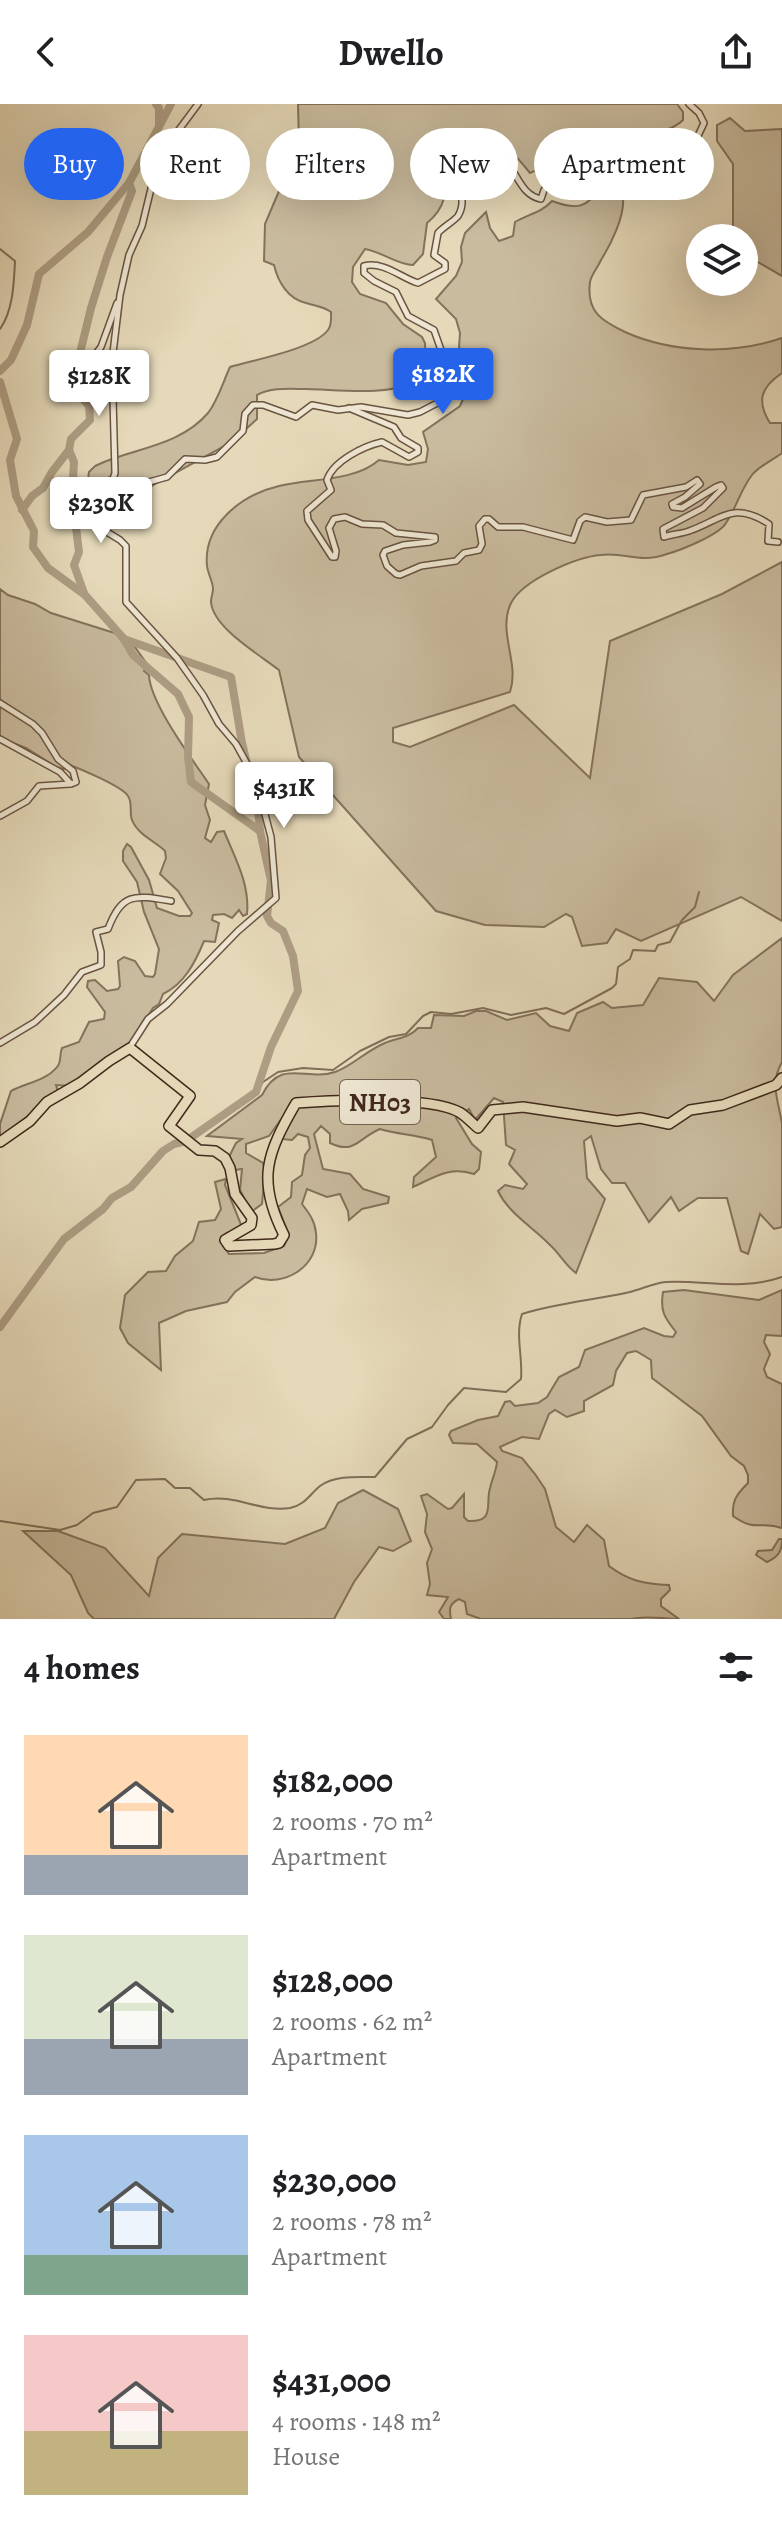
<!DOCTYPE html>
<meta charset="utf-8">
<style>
body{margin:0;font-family:Alegreya,serif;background:#f2f2f2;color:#202124;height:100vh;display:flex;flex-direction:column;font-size:30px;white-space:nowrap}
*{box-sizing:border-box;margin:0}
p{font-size:26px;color:#757577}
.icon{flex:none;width:44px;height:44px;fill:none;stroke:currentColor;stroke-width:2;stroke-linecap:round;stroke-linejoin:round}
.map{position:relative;height:1515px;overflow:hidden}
.details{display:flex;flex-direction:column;background:#fff;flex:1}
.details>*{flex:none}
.hud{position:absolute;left:24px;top:24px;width:734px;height:72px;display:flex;gap:16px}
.buttons{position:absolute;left:686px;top:120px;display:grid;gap:16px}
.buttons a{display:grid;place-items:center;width:72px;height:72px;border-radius:50%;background:#fff;box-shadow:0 8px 32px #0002;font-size:40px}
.price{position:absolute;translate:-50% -68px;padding:0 18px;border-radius:8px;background:#fff;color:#222;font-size:26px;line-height:52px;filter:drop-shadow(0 2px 4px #0008)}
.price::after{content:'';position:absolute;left:50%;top:48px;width:24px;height:18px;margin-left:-12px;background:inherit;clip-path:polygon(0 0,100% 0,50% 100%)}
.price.active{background:#2563eb;color:#fff}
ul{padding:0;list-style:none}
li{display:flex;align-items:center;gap:24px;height:200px;padding:0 24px}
li span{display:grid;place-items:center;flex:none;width:224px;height:160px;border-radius:0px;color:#555}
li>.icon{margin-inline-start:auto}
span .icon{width:96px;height:96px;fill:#fffc;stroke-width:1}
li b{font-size:34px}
h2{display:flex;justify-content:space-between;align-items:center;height:96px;padding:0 24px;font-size:34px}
.chip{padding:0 28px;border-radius:36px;background:#fff;box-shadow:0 8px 32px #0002;font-size:28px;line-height:72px}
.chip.active{background:#2563eb;color:#fff}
header{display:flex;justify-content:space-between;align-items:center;height:104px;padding:0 24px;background:#fff;font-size:36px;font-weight:700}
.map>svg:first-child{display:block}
.green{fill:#c9bb9e;stroke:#84725c;stroke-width:2}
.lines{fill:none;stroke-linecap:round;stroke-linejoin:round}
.stream{stroke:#816e59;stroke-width:2}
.river{stroke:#ad9d83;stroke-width:8}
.street-casing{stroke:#695442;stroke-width:8}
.primary-casing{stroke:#40281b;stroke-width:12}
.street{stroke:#eee6d2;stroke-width:5}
.primary{stroke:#e5d9b9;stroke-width:9}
.labels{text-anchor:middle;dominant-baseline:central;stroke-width:8;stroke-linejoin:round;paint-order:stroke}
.shield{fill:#eee6d2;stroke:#746152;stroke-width:2}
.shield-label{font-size:26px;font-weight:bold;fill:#40281b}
</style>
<header><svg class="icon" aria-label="back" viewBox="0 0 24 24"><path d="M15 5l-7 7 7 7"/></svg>Dwello<svg class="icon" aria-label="share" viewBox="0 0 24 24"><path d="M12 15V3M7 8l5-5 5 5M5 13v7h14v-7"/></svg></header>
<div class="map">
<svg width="782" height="1515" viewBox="0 0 782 1515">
<rect width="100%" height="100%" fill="#e5d9b9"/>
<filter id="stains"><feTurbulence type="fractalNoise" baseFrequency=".0025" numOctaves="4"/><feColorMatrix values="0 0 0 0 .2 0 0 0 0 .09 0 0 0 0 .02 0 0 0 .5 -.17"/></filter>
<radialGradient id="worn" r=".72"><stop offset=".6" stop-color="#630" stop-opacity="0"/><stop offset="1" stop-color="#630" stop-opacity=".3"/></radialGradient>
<g class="green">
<path d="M 298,0 L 677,0 L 683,8 L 683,16 C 663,36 609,33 581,32 L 575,35 L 570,73 L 564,77 C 553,70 543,61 530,69 C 525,63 519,55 513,50 C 499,42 458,33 448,51 C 447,53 447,60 446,63 C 446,87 447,103 427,119 L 423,150 L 413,161 C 398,161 382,148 365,145 L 353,163 L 352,178 L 360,190 L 386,199 L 403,220 L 422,233 L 425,239 L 426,263 L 420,277 C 386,292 344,286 307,285 C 290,285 272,283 257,291 L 257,315 L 232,338 L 153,381 L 130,402 L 108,407 C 94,399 86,383 89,368 L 95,362 C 132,344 179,343 208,309 C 218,296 223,278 230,263 C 253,256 314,245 328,226 C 332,221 331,214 331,208 C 323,202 315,202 306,199 C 288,195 278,178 274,161 L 264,157 L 265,120 L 299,40 Z"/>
<polygon points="730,14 745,27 782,25 782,172 744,150 744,134 733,133 733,60 717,37 717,21"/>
<path d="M 615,77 C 618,82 623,87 623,93 C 625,112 611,140 601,156 C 598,163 591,171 590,178 C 586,208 602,217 625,228 C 672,249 733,251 782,234 L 782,269 C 761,283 756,297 770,319 L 782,319 L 782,349 C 773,356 759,362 752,371 C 741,385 736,404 726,419 C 719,431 681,446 667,450 C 639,460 626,448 601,451 C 576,453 523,476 511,499 C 497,528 520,558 510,588 L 393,624 L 393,638 L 410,643 L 514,601 L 590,674 L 610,537 L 722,490 L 782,458 L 782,817 L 741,793 L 641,837 L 616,825 L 607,839 L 582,842 L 572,813 L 566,810 L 544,823 L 485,821 L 436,807 L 299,653 L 279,566 C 260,551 213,524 211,498 C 211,493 213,489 213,485 C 213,478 208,470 207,462 C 203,421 241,391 279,382 C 310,374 354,378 379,356 L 408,361 L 426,358 L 428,345 L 423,328 L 460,302 L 466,288 L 466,259 L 459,243 L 460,229 L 456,215 L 436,195 L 456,172 L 462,158 L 461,143 L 465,129 L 486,108 L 490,124 L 499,137 L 513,132 L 515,118 C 528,110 541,109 552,97 C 576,106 588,105 601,81 Z"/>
<path d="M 0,485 L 8,491 L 35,500 L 51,509 L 124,532 L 132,539 L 147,560 L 144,567 L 149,571 C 150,599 192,655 209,680 L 205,701 L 210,716 L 205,734 L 211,738 L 217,728 L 224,727 C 235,754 250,780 247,810 L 243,812 L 239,806 L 232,814 L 224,810 L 213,811 L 212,816 L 219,819 L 215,838 L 204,837 C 195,859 184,880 163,890 L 159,900 L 153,904 L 130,940 L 71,982 L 56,981 L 58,987 L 0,1035 L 0,1020 L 11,987 C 25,979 46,977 57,963 C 62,958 59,951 62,944 L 79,938 L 89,918 L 104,915 L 105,908 L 87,883 L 88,877 L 95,876 L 107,887 L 118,885 L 120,882 L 118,857 L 124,853 L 135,857 L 145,872 L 153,873 L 155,870 L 159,845 L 144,808 L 137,778 L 123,757 L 123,747 L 127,740 L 131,743 L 149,776 L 157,804 L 179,812 L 190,812 L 192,809 L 178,787 L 160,770 L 166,754 L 165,747 C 155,737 138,731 132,716 C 129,709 133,699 128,692 C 122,682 78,664 65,659 L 64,665 L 56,663 L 26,644 L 0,634 Z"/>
<path d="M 782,834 L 782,958 C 769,980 779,998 782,1020 C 782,1048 782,1093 782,1123 L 774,1125 L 760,1110 L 748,1150 L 741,1147 L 727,1094 L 698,1094 L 679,1107 L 671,1093 L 649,1118 L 625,1079 L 612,1079 L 601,1065 L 591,1032 L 584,1037 L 587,1074 L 605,1095 L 576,1169 C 565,1161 560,1150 550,1141 C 533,1123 509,1110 498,1087 L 505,1081 L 523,1085 L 527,1080 L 509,1060 L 515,1046 L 506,1041 L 503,998 L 494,994 L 475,1016 L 469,1005 L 456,1014 L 472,1040 L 481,1048 L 479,1065 L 474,1070 C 450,1062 435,1073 413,1083 L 414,1073 L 436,1053 L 432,1036 C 415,1030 399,1031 380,1025 C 358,1034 355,1051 330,1039 L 330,1030 L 321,1022 L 314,1030 L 323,1065 L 350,1070 L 363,1085 L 389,1093 L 388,1099 L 362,1105 L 349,1116 L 348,1107 L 340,1090 L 327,1093 L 307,1085 L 302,1100 C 309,1109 315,1117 316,1129 C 320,1162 284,1184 255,1173 L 235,1188 L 227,1198 L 186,1207 L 159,1219 L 161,1266 L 128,1239 L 120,1224 L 125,1191 L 148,1168 L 166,1167 L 175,1152 L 193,1137 L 199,1118 L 215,1116 L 221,1105 L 215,1078 L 226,1075 L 225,1081 L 242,1123 L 225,1130 L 220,1137 L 229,1150 L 264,1149 L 284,1142 L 289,1131 L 278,1103 L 291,1093 L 292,1078 L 302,1071 L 305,1051 L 310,1044 L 308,1033 L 298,1030 L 292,1036 L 281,1035 L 286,1025 L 280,1017 L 269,1032 L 246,1040 L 246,1049 L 263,1059 L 265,1067 L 262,1100 L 251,1108 L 240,1086 L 242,1065 L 235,1066 L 228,1055 L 236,1039 L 242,1035 L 207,1032 L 262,991 C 281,953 306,978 335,968 C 351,963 367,946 385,939 C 397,934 409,934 418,924 L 431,924 L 434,911 L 464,912 L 476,907 L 486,907 L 507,916 L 536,909 L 550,922 L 569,927 L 577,909 L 603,898 L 612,904 L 643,901 L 659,874 L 697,878 L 714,897 L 733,871 Z"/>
<path d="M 684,1186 L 759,1196 L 782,1186 L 782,1232 L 766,1231 L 764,1238 L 770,1250 L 764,1265 L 767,1273 L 782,1280 L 782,1424 C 760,1416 757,1429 733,1412 C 732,1396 737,1390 748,1379 L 748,1371 L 744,1362 L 731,1352 L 702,1312 L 652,1274 L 651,1256 L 636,1247 L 627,1249 L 616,1267 L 613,1281 L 584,1297 L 584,1307 L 567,1313 L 555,1306 L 549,1310 L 539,1335 L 522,1333 L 500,1343 L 502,1347 L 522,1354 L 535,1370 L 545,1385 L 556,1423 L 574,1438 L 587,1421 L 604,1436 L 609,1462 C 629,1477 644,1480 669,1481 L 670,1486 L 661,1495 L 661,1502 L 679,1515 C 663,1515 646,1511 631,1515 L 481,1515 L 467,1510 L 465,1498 L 459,1495 C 449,1500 449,1505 451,1515 L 444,1515 L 439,1508 L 448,1493 L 427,1491 L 430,1480 L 427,1459 L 432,1445 L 425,1428 L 427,1410 L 421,1392 L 427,1390 L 448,1405 L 452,1404 L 464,1390 L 464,1413 L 468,1417 C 496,1418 485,1401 490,1384 C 492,1375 496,1368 497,1358 L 477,1340 L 453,1339 L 449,1331 L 451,1327 L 478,1316 L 498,1312 L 505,1298 L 510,1297 L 515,1302 L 538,1299 L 547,1293 L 559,1273 L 579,1263 L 585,1246 L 644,1224 L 664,1232 L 673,1233 L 676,1228 C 664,1213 660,1207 663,1188 Z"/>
<polygon points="363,1386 398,1405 411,1437 393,1447 379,1443 354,1478 334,1515 94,1515 88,1509 71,1471 23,1427 58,1427 105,1444 149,1492 158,1454 182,1430 285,1440 325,1424 338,1399"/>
<path d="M 779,1435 L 782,1435 C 782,1448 778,1453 767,1458 L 756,1451 L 758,1447 L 772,1446 Z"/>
</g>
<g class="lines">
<g class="stream">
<path d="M 0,145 L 15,157 C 14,179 13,207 0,225"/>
<polyline points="0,263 1,265"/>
<polyline points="256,988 263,978 278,968 303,964 333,966 360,947 389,933 406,930 423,912 431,908 451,910 483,904 511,911 546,904 564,910 612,884 616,880 618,863 630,855 633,846 655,847 658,841 670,838 682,816 695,803 699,788"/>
<path d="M 0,1417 L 60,1426 L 77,1421 L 93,1409 L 117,1403 L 136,1376 L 165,1375 L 175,1384 L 190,1384 L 204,1396 C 234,1389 261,1409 290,1404 C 305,1401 310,1390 320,1382 C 335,1371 358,1373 375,1373 L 407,1335 L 432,1323 L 448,1301 L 464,1284 L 506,1288 L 521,1275 C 523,1253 515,1231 522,1210 C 557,1199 594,1196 630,1188 C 642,1185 654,1179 666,1178 C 705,1176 742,1187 782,1173"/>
</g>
<g class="river">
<polyline points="156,0 159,4 159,22"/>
<polyline points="0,267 11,256 27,221 39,170 88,128 129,79 171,0"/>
<polyline points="0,278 17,335 10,356 16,392 34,427 33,443 48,464 85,491 124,535 133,551 178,590 189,613 188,653 191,678 260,727 271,777 267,812 271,819 283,827 293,852 298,887 271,943 256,988 186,1037 174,1040 163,1047 131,1083 112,1094 103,1105 64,1135 0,1223"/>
<polyline points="69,346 74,358 72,391 79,448 74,461 84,489"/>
<polyline points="22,406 32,392 43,384 52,368 69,346 71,335 90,316 89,302 76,287 81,245 91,204 107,153 132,87 129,79"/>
<polyline points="124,535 231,573 242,639 258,705 260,727"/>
</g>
<g class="street-casing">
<g id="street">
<polyline points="86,294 93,280 94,252 101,243 117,199"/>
<path d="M 349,304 L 394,323 L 401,334 L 418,344 L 418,348 L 409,353 L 382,338 C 364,342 333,357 327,376 L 331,386 L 307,407 L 308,416 L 332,453 L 335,453 L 336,447 L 329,424 L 334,415 L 345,413 L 362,420 L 383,421 L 396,429 L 435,433 L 435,436 L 430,438 L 403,441 L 385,447 L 383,451 L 387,462 L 396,470 L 400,471 L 421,462 L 456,457 L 464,449 L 479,446 L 482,440 L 479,422 L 485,415 L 489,415 L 498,423 L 523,423 L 573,436 L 580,417 L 585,413 L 607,418 L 631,416 L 643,391 L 686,383 L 697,376 L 700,380 L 685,393 L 672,400 L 673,403 L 682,404 L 716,383 L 721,381 L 723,384 L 703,404 L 663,425 L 664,433 C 672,430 681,430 689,427 C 721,416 733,396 769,420 L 768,437 L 778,438"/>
<path d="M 92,397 L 106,390 L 167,373 L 185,355 L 205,356 L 217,353 L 243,327 L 245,310 L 253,301 L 263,301 L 296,313 L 312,301 L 338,306 L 361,303 L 408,311 L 420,308 L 443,296 L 441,246 L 434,226 L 408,212 L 396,188 L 374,177 L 364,169 L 364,162 C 384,157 401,174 418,179 L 445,165 L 445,159 L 434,151 L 438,129 C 443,123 453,118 458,112 C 472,89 443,72 471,52 L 487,57 L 505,56 C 518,70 521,91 541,95 L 544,86 L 556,75 L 580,90 L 587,70 L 582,51 L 590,45 L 584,42 L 591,38 L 627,54 L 638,48 L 697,34 L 704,19 L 699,9 L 689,0"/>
<polyline points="0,599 33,620 42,629 58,655 73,667 76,678 71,680 60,668 0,635"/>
<polyline points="0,712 27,697 39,682 70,680"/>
<path d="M 0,939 L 35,918 L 64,891 L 82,868 L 101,861 L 101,848 L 96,828 L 108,825 C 122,788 135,791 171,797"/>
<polyline points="130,943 148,915 167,900 238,827 276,794 271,733 256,676 236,640 219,620 203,591 177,554 126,498 126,442 120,436 102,425 92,397 81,389 113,375 115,369 112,257 120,191 129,151 142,122 155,68 178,27 198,0"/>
</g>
</g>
<g class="primary-casing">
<path id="primary" d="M 0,1038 L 30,1017 L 47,998 L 80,979 L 109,957 L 130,944 L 190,992 L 169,1022 L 199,1046 L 215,1047 L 225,1054 L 230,1064 L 235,1090 L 252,1114 L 251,1121 L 225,1136 L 229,1142 L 274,1140 L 279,1139 L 284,1131 C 256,1076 267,1049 296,999 C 331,996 429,992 459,1008 C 466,1012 472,1019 478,1024 L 492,1006 L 523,1003 L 617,1017 L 640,1014 L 669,1020 L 690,1006 L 723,1001 L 776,981 L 782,974"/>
</g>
<use href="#street" class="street"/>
<use href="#primary" class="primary"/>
</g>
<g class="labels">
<rect class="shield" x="340" y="976" width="80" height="44" rx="6"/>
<g class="shield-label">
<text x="380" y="998">NH03</text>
</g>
</g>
<rect width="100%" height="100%" filter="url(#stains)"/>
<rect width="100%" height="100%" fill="url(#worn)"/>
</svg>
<div class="buttons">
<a><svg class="icon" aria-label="layers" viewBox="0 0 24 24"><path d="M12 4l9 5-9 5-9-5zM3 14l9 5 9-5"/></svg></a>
</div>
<b class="price active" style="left:443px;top:312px">$182K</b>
<b class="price" style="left:99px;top:314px">$128K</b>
<b class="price" style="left:101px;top:441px">$230K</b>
<b class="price" style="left:284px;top:726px">$431K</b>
<div class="hud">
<a class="chip active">Buy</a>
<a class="chip">Rent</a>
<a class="chip">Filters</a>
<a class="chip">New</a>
<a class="chip">Apartment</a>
</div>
</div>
<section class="details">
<h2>4 homes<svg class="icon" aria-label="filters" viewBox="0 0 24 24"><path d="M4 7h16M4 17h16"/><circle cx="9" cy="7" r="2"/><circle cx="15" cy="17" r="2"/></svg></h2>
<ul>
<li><span style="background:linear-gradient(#ffd9b3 75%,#9aa5b1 0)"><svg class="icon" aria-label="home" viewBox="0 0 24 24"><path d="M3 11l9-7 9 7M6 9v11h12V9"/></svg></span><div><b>$182,000</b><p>2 rooms · 70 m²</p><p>Apartment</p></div></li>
<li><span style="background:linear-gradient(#dfe7d0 65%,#9aa5b1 0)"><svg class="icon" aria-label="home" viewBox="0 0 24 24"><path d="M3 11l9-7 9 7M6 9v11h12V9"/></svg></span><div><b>$128,000</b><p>2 rooms · 62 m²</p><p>Apartment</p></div></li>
<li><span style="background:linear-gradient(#a9c7e8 75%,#7fa58c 0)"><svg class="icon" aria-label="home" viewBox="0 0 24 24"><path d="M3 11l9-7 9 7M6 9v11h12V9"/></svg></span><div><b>$230,000</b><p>2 rooms · 78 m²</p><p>Apartment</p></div></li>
<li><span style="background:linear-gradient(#f6c9c9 60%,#c2b280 0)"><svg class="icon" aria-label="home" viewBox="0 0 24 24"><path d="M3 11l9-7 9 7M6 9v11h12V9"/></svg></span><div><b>$431,000</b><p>4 rooms · 148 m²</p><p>House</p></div></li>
</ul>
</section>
